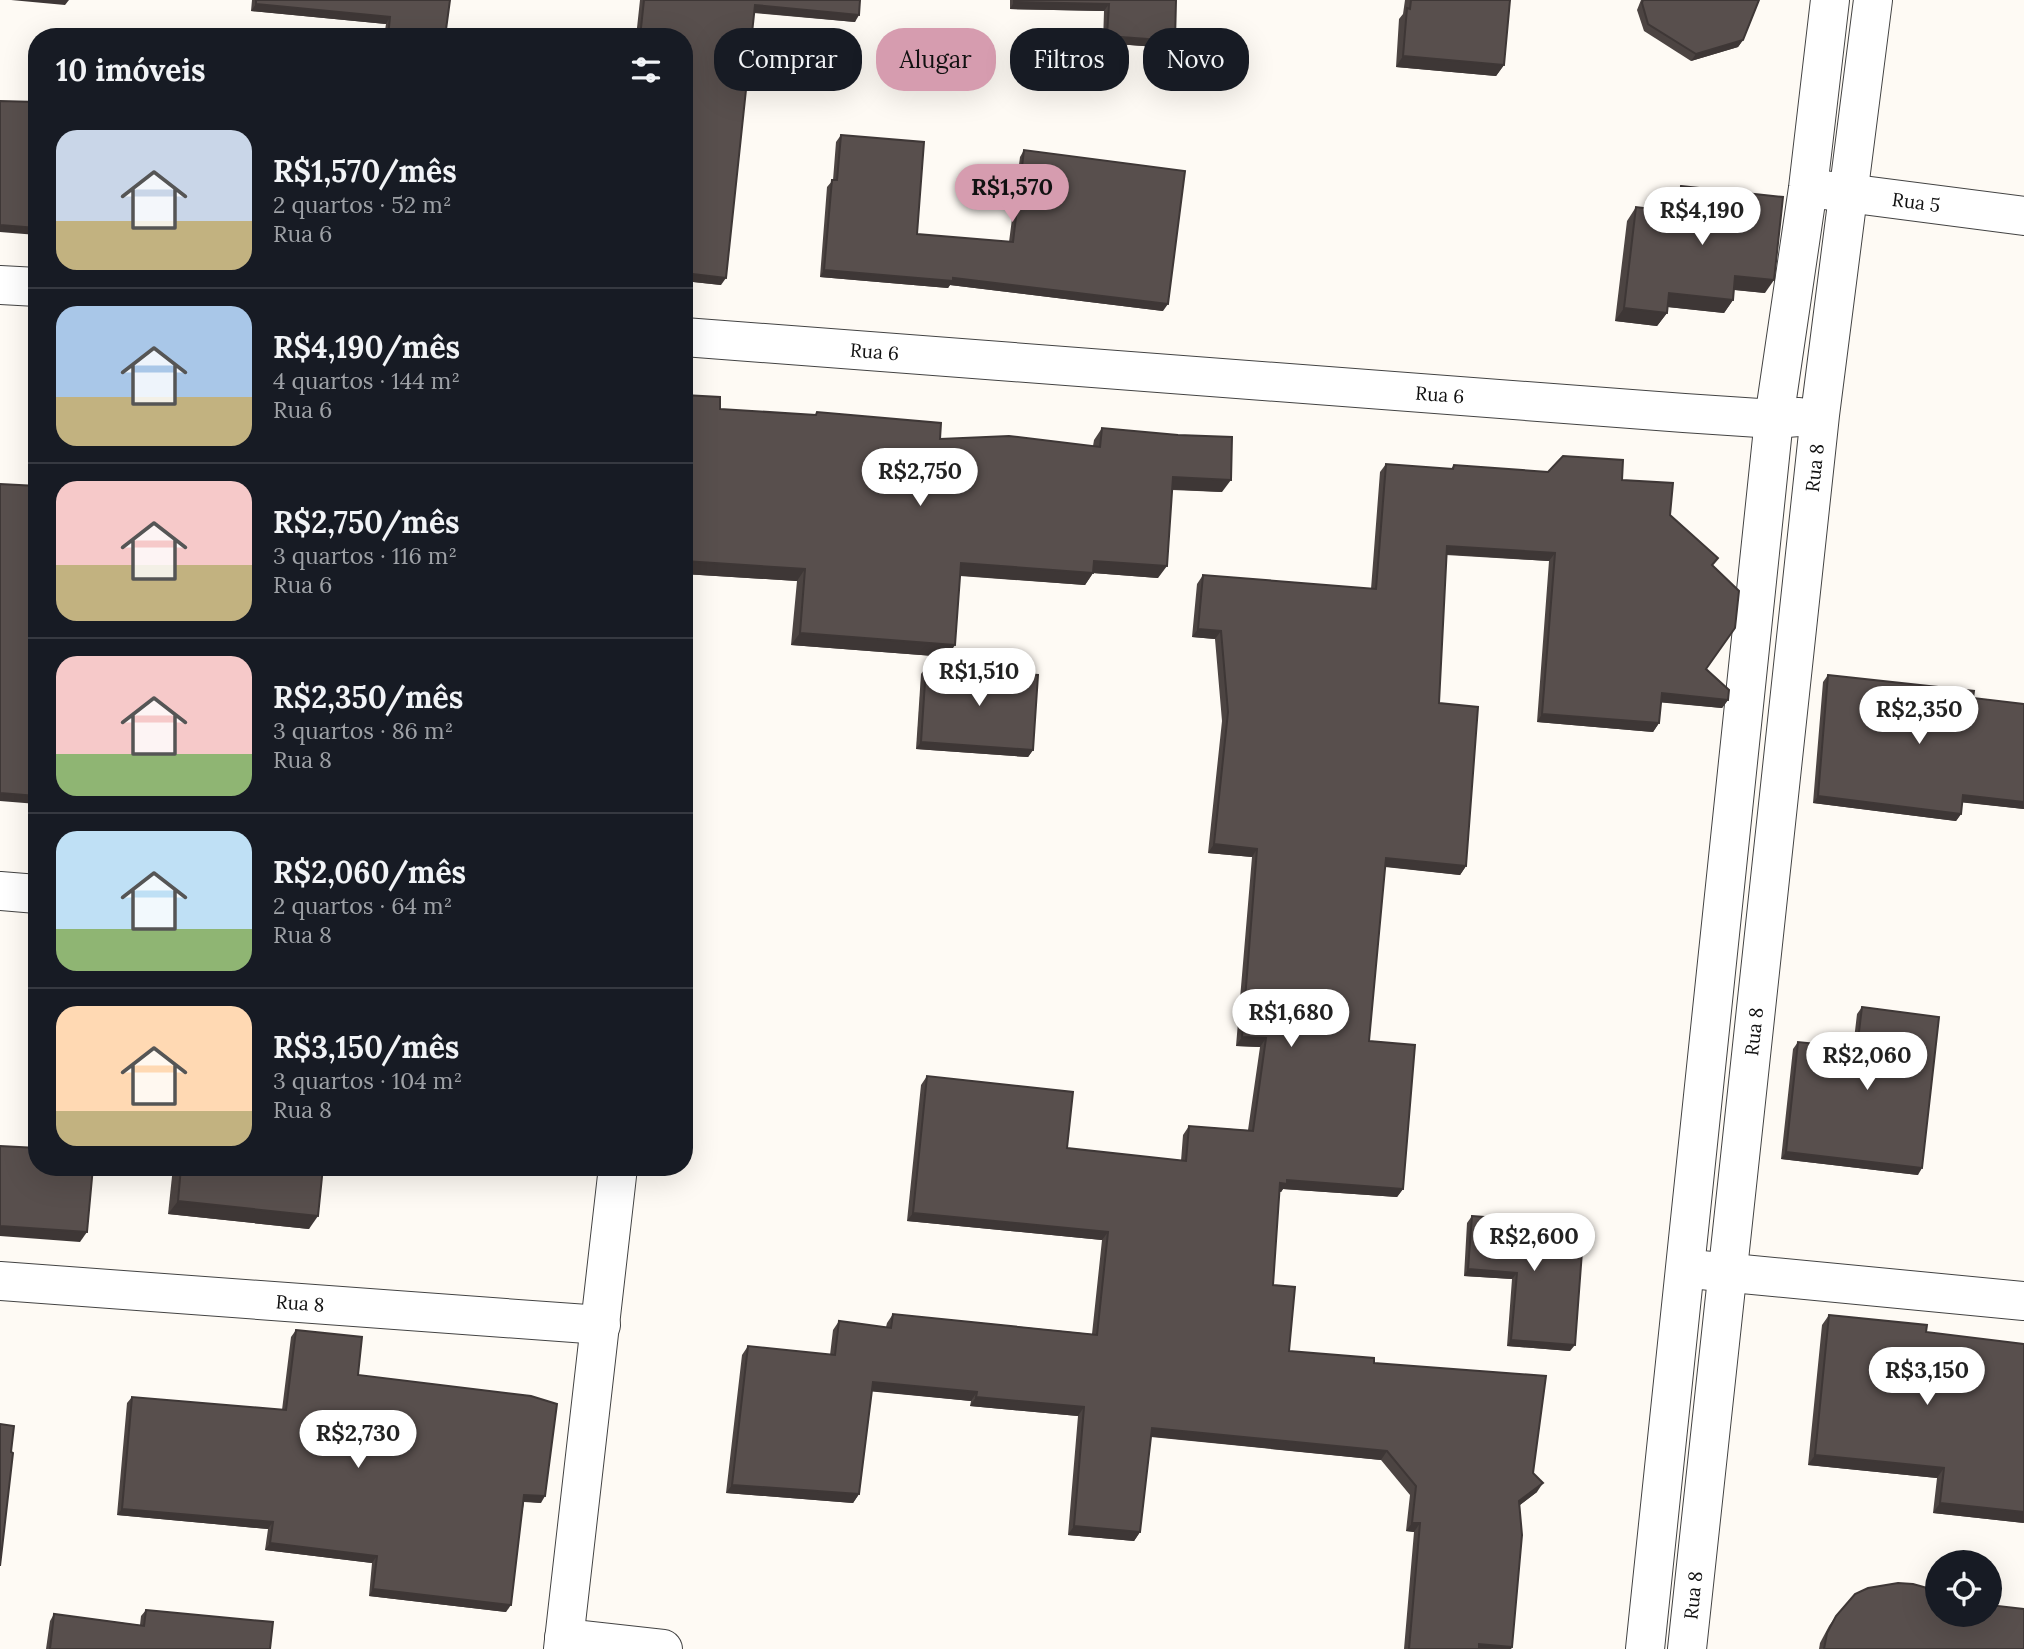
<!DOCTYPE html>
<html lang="pt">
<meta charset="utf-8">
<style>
body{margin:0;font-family:Lora,serif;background:#242831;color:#f1f3f6;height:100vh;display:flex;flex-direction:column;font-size:26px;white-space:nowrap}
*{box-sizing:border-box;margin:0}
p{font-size:23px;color:#9ea1a6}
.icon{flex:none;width:38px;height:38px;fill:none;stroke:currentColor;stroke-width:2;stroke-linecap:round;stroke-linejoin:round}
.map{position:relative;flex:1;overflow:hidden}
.sheet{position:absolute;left:28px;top:28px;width:665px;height:1148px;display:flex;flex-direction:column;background:#171b24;border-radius:28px;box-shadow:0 7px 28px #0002}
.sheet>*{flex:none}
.banner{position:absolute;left:714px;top:28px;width:665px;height:63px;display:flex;gap:14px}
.controls{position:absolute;left:1925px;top:1550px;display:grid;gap:14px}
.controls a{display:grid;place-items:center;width:77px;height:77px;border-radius:50%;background:#171b24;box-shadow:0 7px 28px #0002;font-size:35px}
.price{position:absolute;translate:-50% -60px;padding:0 16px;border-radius:24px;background:#fff;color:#222;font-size:23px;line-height:46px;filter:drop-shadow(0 2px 4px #0008)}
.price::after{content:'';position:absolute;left:50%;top:42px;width:21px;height:16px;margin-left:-10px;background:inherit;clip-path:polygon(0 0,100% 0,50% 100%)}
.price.on{background:#d69caf;color:#111}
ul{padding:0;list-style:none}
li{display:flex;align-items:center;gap:21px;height:175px;padding:0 28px}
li+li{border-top:2px solid #363941}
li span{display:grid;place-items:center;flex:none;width:196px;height:140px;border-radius:21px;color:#555}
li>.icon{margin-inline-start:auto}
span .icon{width:84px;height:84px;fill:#fffc;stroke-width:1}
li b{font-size:30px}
h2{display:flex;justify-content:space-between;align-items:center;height:84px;padding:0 28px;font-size:30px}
.pill{padding:0 24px;border-radius:28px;background:#171b24;box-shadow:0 7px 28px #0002;font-size:24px;line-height:63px}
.pill.on{background:#d69caf;color:#111}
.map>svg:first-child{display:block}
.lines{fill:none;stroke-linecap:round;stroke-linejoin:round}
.minor-casing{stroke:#434343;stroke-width:40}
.minor{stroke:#fff;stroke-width:38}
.wall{fill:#4c4442}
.shaded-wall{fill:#3e3736}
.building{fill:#584f4d;stroke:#3e3736;stroke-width:2}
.labels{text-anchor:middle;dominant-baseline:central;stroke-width:7;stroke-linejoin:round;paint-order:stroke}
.street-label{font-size:19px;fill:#101010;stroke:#fff}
</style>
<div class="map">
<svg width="2024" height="1649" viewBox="0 0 2024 1649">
<rect width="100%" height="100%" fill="#fefaf4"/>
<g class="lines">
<g class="minor-casing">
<g id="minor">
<path id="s1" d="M 1824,190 L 2024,216"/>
<polyline points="0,285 37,287"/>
<path id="s2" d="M 684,337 L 1684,413 L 1774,419 L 1799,417"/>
<polyline points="0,891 37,894"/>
<polyline points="1701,1270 2024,1301"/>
<path id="s3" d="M 0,1281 L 601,1325"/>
<polyline points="564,1638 663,1649"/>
<polyline points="563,1649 618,1167"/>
<polyline points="1645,1649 1774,419 1808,188 1830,0"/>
<path id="s4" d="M 1687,1649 L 1820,415 L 1873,0"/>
</g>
</g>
<use href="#minor" class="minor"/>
</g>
<g class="wall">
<polygon points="252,0 450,0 445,37 384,37 386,24 251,11"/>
<polygon points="640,0 860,0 855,22 754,13 721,285 684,281 684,37 636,37"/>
<polygon points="1010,0 1176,0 1175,41 1170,48 1103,43 1104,11 1010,9"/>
<polygon points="1405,0 1510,0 1504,65 1496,76 1396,67 1399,19 1403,14"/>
<polygon points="1641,0 1759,0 1743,40 1738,47 1691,61 1644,31 1637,10"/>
<polygon points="841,135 917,234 1009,242 1020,157 1024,150 1163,311 950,285 948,288 820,277 827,187 833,180 836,142"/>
<polygon points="1681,186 1765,293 1734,290 1733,300 1724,313 1667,307 1667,313 1657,326 1615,321 1627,221 1636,207 1670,211 1672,199"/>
<polygon points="684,395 720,409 815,415 817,412 940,439 1093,446 1094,440 1102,428 1222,492 1172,490 1158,578 1093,573 1085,585 960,576 947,657 791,645 797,581 684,574"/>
<polygon points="1386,464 1451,469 1454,465 1622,480 1670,515 1718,558 1712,565 1706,669 1728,700 1722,708 1661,702 1659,723 1653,732 1537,722 1549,561 1446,555 1439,703 1466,866 1460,875 1385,867 1369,1041 1403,1189 1397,1197 1283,1189 1281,1192 1279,1192 1273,1285 1289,1351 1374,1363 1533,1473 1537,1492 1520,1505 1512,1647 1511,1649 1404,1649 1414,1532 1406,1531 1410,1495 1381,1460 1151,1437 1140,1532 1134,1541 1068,1535 1078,1416 970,1406 971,1401 872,1391 859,1494 853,1503 726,1493 742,1355 748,1346 830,1355 833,1330 839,1321 886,1327 887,1323 893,1314 1092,1334 1102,1240 907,1221 921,1085 927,1076 1067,1148 1181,1161 1183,1135 1189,1126 1248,1130 1260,1047 1236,1046 1252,857 1208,853 1222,721 1215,639 1192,637 1197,584 1203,575 1371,589 1380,472"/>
<polygon points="926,667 1033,750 1028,757 916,749 921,674"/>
<polygon points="1828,675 1973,698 2024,704 2024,809 1962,802 1961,814 1956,821 1813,803 1823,682"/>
<polygon points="1862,1007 1918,1175 1781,1159 1793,1049 1798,1042 1853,1048 1857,1014"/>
<polygon points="173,1167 323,1167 309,1229 168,1214"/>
<polygon points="1472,1216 1584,1225 1570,1351 1507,1346 1512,1279 1464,1276 1467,1223"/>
<polygon points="1829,1315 1926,1332 2024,1523 1933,1513 1937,1478 1808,1465 1822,1325"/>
<polygon points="296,1330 541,1503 524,1502 506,1612 369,1596 372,1563 265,1550 268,1529 117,1515 127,1403 132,1397 282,1410 291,1337"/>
<polygon points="146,1610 270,1649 46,1649 50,1621 54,1614 140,1625 141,1616"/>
<polygon points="1937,1615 2024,1649 1819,1649 1820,1643 1829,1626 1836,1616"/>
</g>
<g class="shaded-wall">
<polygon points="11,0 69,0 65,5"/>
<polygon points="1014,2 1109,4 1104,11 1010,9"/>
<polygon points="256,4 390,17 386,24 251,11"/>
<polygon points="755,5 859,15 855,22 750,12"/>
<polygon points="1107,36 1175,41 1170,48 1103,43"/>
<polygon points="1743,40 1738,47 1691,61 1696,54"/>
<polygon points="1403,56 1504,65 1496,76 1396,67"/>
<polygon points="0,225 37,228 37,235 0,232"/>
<polygon points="824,270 953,278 1168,304 1163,311 950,285 948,288 820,277"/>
<polygon points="684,273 726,278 721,285 684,281"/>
<polygon points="1735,276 1774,280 1765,293 1726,289"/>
<polygon points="1669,293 1733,300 1724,313 1659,306"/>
<polygon points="1624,308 1667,313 1657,326 1615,321"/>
<polygon points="1173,477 1231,480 1222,492 1165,489"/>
<polygon points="1447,546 1555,553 1549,561 1441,554"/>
<polygon points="684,561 805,569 797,581 684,574"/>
<polygon points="1094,561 1167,566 1158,578 1093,573 1085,585 953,575 961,563"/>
<polygon points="1198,629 1221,631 1215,639 1192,637"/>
<polygon points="800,633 955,645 947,657 791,645"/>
<polygon points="1662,693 1728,700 1722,708 1656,702"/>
<polygon points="1542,714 1659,723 1653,732 1537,722"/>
<polygon points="921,742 1033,750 1028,757 916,749"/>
<polygon points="0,793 37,796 37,804 0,801"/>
<polygon points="1963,795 2024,802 2024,809 1958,802"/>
<polygon points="1818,796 1961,814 1956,821 1813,803"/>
<polygon points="1214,844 1257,849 1252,857 1208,853"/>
<polygon points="1386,858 1466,866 1460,875 1380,866"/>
<polygon points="1242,1037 1266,1038 1260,1047 1236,1046"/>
<polygon points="1786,1152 1922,1168 1918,1175 1781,1159"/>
<polygon points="1287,1180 1403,1189 1397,1197 1283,1189 1281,1192 1274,1192 1280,1183"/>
<polygon points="178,1201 318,1216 309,1229 168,1214"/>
<polygon points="913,1213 1108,1232 1102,1240 907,1221"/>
<polygon points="0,1226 87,1232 80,1242 0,1236"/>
<polygon points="1468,1269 1517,1273 1512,1279 1464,1276"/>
<polygon points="1511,1340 1575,1345 1570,1351 1507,1346"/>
<polygon points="873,1382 977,1392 971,1401 867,1391"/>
<polygon points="976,1397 1084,1407 1078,1416 970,1406"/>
<polygon points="1152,1428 1387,1451 1381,1460 1146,1436"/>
<polygon points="1815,1455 1944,1468 1937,1478 1808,1465"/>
<polygon points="1543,1483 1537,1492 1513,1510 1519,1501"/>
<polygon points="732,1485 859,1494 853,1503 726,1493"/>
<polygon points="524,1495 545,1496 541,1503 520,1501"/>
<polygon points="1940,1503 2024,1512 2024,1523 1933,1513"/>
<polygon points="122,1509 273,1522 268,1529 117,1515"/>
<polygon points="1412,1523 1420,1523 1414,1532 1406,1531"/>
<polygon points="1074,1526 1140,1532 1134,1541 1068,1535"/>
<polygon points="270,1543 377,1556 372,1563 265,1550"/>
<polygon points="373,1589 511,1605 506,1612 369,1596"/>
<polygon points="1479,1644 1512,1647 1511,1649 1476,1649"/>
</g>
<g class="building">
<polygon points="256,0 450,0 445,37 388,37 390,17 256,4"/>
<polygon points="644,0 860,0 859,15 755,5 726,278 684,273 684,37 640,37"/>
<polygon points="1014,0 1176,0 1175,41 1107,36 1109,4 1014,2"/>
<polygon points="1411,0 1510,0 1504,65 1403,56 1407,8 1410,9"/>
<polygon points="1643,0 1759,0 1743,40 1696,54 1648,24 1642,3"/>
<polygon points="0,101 37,102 37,228 0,225"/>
<polygon points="841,135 924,142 917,234 1013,242 1024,150 1185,171 1168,304 953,278 953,281 824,270 832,180 837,180"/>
<polygon points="1681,186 1783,197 1774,280 1735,276 1733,300 1669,293 1667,313 1624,308 1636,207 1678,212"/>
<polygon points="684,395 720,397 720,409 816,415 817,412 941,423 940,439 1009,436 1100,447 1102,428 1178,435 1232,437 1231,480 1173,477 1167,566 1094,561 1093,573 961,563 955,645 800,633 805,569 684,561"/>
<polygon points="1563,456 1623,460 1622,480 1673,483 1670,515 1718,558 1712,565 1739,591 1735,628 1706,669 1729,690 1728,700 1662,693 1659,723 1542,714 1555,553 1447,546 1439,703 1478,707 1466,866 1386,858 1369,1041 1415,1045 1403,1189 1287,1180 1287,1184 1280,1183 1273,1285 1295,1287 1289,1351 1374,1358 1374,1363 1546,1376 1533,1473 1543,1483 1519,1501 1522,1535 1512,1647 1479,1644 1479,1649 1409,1649 1420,1523 1412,1523 1416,1486 1387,1451 1152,1428 1140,1532 1074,1526 1084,1407 976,1397 977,1392 873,1382 859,1494 732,1485 748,1346 835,1355 839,1321 891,1328 893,1314 1097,1335 1108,1232 913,1213 927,1076 1073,1092 1067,1148 1186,1161 1189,1126 1253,1131 1266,1038 1242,1037 1257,849 1214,844 1228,712 1221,631 1198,629 1203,575 1376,589 1386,464 1453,469 1454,465 1548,472"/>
<polygon points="0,484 37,486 37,563 31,670 37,670 37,796 0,793"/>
<polygon points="926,667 1038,675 1033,750 921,742"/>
<polygon points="1828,675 1974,691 1973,698 2024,704 2024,802 1963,795 1961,814 1818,796"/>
<polygon points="1862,1007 1939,1017 1922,1168 1786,1152 1798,1042 1857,1048"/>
<polygon points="0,1146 37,1148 37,1167 93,1167 87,1232 0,1226"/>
<polygon points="181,1167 323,1167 318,1216 178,1201"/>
<polygon points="1472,1216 1584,1225 1575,1345 1511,1340 1517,1273 1468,1269"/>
<polygon points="1829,1315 1927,1325 1926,1332 2024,1344 2024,1512 1940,1503 1944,1468 1815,1455"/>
<polygon points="296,1330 362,1337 358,1375 531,1396 557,1404 545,1496 524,1495 511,1605 373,1589 377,1556 270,1543 273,1522 122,1509 132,1397 286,1410"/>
<polygon points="0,1424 14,1426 11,1452 13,1453 0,1566"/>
<polygon points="1898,1583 1913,1584 1927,1588 1937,1595 1937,1615 1990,1615 1990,1605 2024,1609 2024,1649 1824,1649 1827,1633 1836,1616 1855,1594 1868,1588"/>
<polygon points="146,1610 273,1622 270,1649 50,1649 54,1614 144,1626"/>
</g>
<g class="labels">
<g class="street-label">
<text stroke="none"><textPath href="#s1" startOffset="93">Rua 5</textPath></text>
<text stroke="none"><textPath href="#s2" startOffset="191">Rua 6</textPath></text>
<text stroke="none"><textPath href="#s2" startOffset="758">Rua 6</textPath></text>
<text stroke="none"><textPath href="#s4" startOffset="1188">Rua 8</textPath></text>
<text stroke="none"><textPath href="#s4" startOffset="621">Rua 8</textPath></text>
<text stroke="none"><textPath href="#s3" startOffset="301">Rua 8</textPath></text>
<text stroke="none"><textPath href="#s4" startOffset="54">Rua 8</textPath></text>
</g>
</g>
</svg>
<div class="controls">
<a><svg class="icon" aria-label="locate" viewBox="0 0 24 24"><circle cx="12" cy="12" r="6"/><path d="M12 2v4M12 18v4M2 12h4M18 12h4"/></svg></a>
</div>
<b class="price on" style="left:1012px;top:224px">R$1,570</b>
<b class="price" style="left:1702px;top:247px">R$4,190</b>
<b class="price" style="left:920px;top:508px">R$2,750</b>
<b class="price" style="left:979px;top:708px">R$1,510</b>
<b class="price" style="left:1919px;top:746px">R$2,350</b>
<b class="price" style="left:1291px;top:1049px">R$1,680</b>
<b class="price" style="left:1867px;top:1092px">R$2,060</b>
<b class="price" style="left:1534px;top:1273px">R$2,600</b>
<b class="price" style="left:1927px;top:1407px">R$3,150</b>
<b class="price" style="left:358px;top:1470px">R$2,730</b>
<div class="banner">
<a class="pill">Comprar</a>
<a class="pill on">Alugar</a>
<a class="pill">Filtros</a>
<a class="pill">Novo</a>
</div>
<section class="sheet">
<h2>10 imóveis<svg class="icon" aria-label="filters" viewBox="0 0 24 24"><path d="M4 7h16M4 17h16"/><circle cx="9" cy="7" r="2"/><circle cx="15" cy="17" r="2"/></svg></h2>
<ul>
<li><span style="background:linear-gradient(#c9d6e8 65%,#c2b280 0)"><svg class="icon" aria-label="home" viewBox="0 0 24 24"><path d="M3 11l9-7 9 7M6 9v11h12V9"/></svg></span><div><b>R$1,570/mês</b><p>2 quartos · 52 m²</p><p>Rua 6</p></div></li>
<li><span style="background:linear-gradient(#a9c7e8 65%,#c2b280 0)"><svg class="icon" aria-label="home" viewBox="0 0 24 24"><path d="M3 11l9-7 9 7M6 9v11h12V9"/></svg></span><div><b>R$4,190/mês</b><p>4 quartos · 144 m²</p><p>Rua 6</p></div></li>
<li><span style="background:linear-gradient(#f6c9c9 60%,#c2b280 0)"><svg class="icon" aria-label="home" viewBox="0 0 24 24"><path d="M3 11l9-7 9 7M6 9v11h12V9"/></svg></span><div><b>R$2,750/mês</b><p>3 quartos · 116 m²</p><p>Rua 6</p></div></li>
<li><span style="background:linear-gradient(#f6c9c9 70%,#8fb573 0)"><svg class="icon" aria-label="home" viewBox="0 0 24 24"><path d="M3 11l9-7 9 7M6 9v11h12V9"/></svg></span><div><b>R$2,350/mês</b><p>3 quartos · 86 m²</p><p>Rua 8</p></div></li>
<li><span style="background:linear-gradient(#bfe0f5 70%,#8fb573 0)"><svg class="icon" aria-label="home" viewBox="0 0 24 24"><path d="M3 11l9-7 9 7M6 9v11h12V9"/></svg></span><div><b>R$2,060/mês</b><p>2 quartos · 64 m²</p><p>Rua 8</p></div></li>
<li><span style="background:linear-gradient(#ffd9b3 75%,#c2b280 0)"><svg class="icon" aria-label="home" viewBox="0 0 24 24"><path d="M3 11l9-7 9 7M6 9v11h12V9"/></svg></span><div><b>R$3,150/mês</b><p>3 quartos · 104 m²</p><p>Rua 8</p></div></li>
</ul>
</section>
</div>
